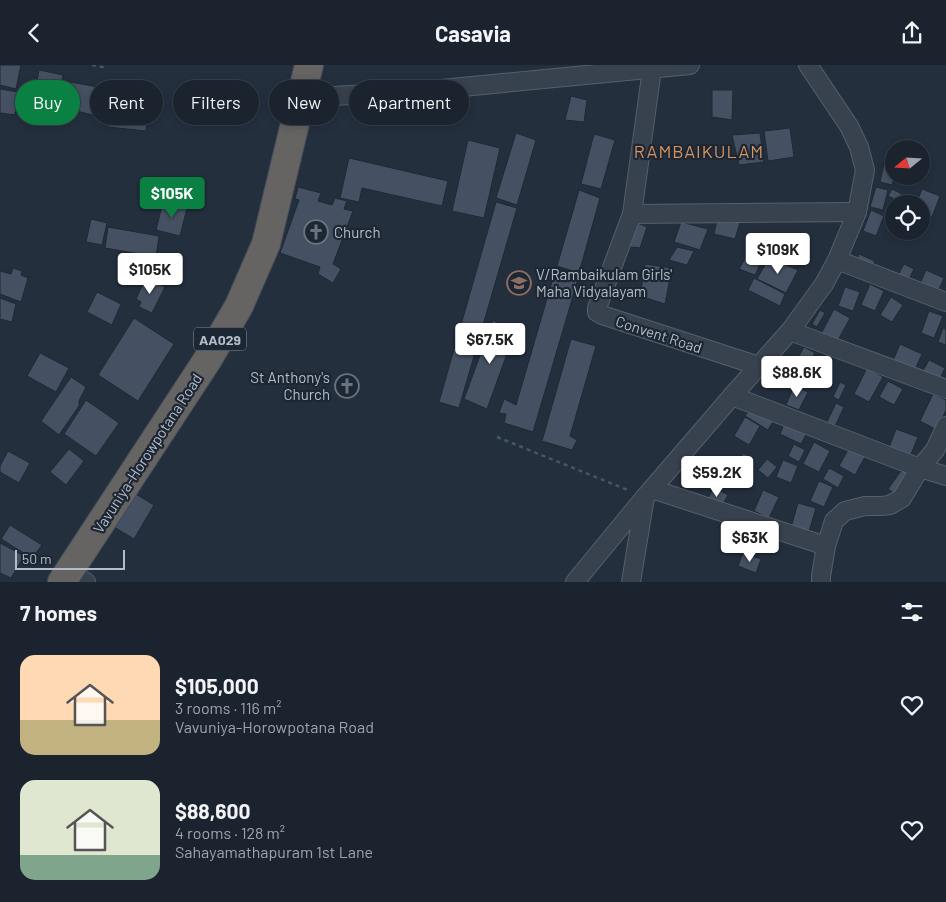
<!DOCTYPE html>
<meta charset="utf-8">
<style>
body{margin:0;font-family:Barlow,sans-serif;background:#282f3a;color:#f1f3f6;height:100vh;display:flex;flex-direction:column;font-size:19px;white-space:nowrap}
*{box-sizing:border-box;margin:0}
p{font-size:16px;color:#a0a4aa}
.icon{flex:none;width:28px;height:28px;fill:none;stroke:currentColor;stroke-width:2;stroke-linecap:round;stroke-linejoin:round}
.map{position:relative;height:517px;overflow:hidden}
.side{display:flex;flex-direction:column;background:#1b232e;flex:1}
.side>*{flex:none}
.top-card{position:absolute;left:15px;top:15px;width:500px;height:45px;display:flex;gap:10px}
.needle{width:32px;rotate:252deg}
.buttons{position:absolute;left:885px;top:75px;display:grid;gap:10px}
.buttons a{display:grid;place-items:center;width:45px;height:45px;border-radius:50%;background:#1b232e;box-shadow:0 2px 8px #0003,0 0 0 1px #39404a;font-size:25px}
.scale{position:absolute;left:15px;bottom:12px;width:110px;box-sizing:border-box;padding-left:5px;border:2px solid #b4bcc9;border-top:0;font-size:14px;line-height:18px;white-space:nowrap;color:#b4bcc9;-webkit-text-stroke:4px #1d2633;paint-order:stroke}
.price{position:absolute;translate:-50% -42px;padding:0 11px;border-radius:5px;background:#fff;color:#222;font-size:16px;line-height:32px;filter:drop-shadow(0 1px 2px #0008)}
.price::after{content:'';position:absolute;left:50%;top:30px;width:15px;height:11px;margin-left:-8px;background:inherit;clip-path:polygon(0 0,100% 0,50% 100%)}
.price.current{background:#0b8043;color:#fff}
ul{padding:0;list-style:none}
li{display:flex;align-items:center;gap:15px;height:125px;padding:0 20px}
li span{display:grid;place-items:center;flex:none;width:140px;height:100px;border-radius:15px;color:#555}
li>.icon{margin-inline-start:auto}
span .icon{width:60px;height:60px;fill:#fffc;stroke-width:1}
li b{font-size:21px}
h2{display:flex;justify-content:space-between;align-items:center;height:60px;padding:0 20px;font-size:21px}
.pill{padding:0 18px;border-radius:22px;background:#1b232e;box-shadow:0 2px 8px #0003,0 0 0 1px #39404a;font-size:18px;line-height:45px}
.pill.current{background:#0b8043;color:#fff}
header{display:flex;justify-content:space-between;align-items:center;height:65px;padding:0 20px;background:#1b232e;font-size:22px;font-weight:700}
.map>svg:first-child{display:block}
.building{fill:#455162;stroke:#1f2835}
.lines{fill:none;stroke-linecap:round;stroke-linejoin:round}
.minor-casing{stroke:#565f6c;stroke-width:20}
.trunk-casing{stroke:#434c59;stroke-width:30}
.path{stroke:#44595c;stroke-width:2.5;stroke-dasharray:4 4;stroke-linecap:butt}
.minor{stroke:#38414e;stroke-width:18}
.trunk{stroke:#656462;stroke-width:28}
.labels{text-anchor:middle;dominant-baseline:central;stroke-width:4.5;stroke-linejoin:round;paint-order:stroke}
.shield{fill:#1d2633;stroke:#878f9c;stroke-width:1}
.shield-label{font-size:14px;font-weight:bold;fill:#b4bcc9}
.poi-label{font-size:15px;fill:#b4bcc9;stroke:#1d2633;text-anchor:start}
.street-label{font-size:15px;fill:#b4bcc9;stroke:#1d2633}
.quarter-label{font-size:18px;letter-spacing:1px;fill:#d59563;stroke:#1d2633}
</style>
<header><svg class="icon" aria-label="back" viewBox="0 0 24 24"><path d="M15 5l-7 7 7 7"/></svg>Casavia<svg class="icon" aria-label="share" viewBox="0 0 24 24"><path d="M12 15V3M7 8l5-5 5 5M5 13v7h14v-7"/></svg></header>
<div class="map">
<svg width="946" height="517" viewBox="0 0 946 517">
<rect width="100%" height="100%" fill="#242f3e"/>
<g class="building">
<polygon points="0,0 21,0 16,24 0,20"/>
<polygon points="39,5 63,10 57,48 28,43 33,15 37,16"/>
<polygon points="70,17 110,24 104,53 65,43"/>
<polygon points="0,24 18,27 15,50 0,48"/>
<polygon points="712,25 733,25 732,55 712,52"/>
<polygon points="571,31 587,35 584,57 565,55"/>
<polygon points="111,37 148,41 146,66 108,62"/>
<polygon points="790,63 794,92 768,96 764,66"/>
<polygon points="516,68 536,75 517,140 496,133"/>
<polygon points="760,68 764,97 739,100 732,70"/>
<polygon points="594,69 615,75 601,124 581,119"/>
<polygon points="468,75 500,83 484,153 452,146"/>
<polygon points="349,93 448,116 442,141 362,123 359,137 340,133"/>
<polygon points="884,99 894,102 894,111 895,111 892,120 880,117"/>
<polygon points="298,122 321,128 318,136 332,140 335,133 347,136 344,144 353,146 333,199 341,204 333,218 318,209 320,202 280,188 299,135 295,134"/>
<polygon points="876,122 888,125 883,145 870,142"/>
<polygon points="892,124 902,129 898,136 888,131"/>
<polygon points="922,124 940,131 932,152 921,148 921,139 916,139"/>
<polygon points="579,125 600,133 579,208 557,201"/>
<polygon points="163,137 187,143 180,171 156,165"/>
<polygon points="496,137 517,143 459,343 439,337"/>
<polygon points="871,145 884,151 876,171 863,166"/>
<polygon points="718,150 742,151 735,174 714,169"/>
<polygon points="91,154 107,158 102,180 86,177"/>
<polygon points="630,155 647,162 640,183 623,181"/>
<polygon points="681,157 708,164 700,185 674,177"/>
<polygon points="108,162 159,171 156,192 105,183"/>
<polygon points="677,182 694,186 687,200 669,195"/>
<polygon points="749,187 763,193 755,210 739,204"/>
<polygon points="859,189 875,196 871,204 856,197"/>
<polygon points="769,193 798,205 786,228 757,214"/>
<polygon points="645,199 672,203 665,239 640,231"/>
<polygon points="904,199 914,204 908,216 898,210"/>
<polygon points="13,203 22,206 21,210 28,213 21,237 0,229 0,206 11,209"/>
<polygon points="926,205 944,213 937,229 919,221"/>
<polygon points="555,206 578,214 533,367 504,358 506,349 499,348 504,334 516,340"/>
<polygon points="146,212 165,222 152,248 139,242 141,237 136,234"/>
<polygon points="754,213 785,229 780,241 748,225"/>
<polygon points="870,219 884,226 875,246 861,240"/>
<polygon points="845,222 860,227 853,246 838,241"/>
<polygon points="97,227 121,239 112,260 87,247"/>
<polygon points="891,232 903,240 892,257 880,250"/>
<polygon points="0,233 16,239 12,257 0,254"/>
<polygon points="834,244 850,253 837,277 821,269"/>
<polygon points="820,245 825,248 817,262 812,259"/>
<polygon points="929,246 943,251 934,273 921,268"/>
<polygon points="134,253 174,279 138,336 98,310"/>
<polygon points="493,255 515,267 487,344 464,334"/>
<polygon points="943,263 946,264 946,280 938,277"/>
<polygon points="571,274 596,281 570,371 577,375 572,385 542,376"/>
<polygon points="900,279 922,289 914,307 892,298"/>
<polygon points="804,282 815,288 804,306 794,300"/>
<polygon points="40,288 69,303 56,327 27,311"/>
<polygon points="929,295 945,303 938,318 921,309"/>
<polygon points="867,303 883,312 869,337 854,329"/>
<polygon points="71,312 86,322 79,336 79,341 59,370 41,356"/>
<polygon points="888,316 903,324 894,340 879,332"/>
<polygon points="840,317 846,320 839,335 833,332"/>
<polygon points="794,321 808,327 799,345 786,340"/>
<polygon points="933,329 946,335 946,345 937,365 920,356"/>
<polygon points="86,335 119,358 96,391 64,369"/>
<polygon points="836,338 844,342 835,361 827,357"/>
<polygon points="752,341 774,355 768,365 745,351"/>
<polygon points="745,352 760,361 749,380 734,371"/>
<polygon points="785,357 807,368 801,379 780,369"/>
<polygon points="896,364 918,372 909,394 888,385"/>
<polygon points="814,377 830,386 819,407 803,399"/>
<polygon points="794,379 805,385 799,397 788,391"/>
<polygon points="849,383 865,392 855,410 839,401"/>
<polygon points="69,384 84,396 66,420 50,407"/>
<polygon points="8,386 30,398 19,418 0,407 0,401"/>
<polygon points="743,388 755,394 748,407 736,401"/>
<polygon points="767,394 777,402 768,413 758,405"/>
<polygon points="783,395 798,401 791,418 776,412"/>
<polygon points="829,403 844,411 838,423 823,414"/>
<polygon points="903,403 909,408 895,429 888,424"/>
<polygon points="819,416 833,422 824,442 810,436"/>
<polygon points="714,422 728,430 720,444 707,435"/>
<polygon points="129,425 154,440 134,474 109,459"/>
<polygon points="763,425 779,432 769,453 754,446"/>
<polygon points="798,438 816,443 809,467 791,462"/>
<polygon points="10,460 42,480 32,493 1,474"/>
<polygon points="0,478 24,491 11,513 0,508"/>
<polygon points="743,488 761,494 756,508 738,501"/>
</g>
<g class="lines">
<g class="minor-casing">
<g id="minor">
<polyline points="652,4 632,149 597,243 597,247 602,250 759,301"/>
<polyline points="302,33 431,25 690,0"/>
<polyline points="632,149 857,147"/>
<polyline points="837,195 946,237"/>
<polyline points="790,266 946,324"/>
<polyline points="732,331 920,403 946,411"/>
<polyline points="652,424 826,481 834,456 845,446 865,441 881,441 890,440 902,433 920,403 935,385 946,361"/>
<polyline points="69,507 86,517"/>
<polyline points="575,517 645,432 732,331 790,266 824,219 837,195 857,147 865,105 859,82 849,61 808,0"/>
<polyline points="631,517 645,432"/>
<polyline points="821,517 821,511 826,481"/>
</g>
</g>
<g class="trunk-casing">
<polyline id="trunk" points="62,517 208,294 239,241 266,179 309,0"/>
</g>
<g class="path">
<polyline points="92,0 107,3"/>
<polyline points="497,372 630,426"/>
</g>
<use href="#minor" class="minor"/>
<use href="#trunk" class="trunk"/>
</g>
<defs>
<g id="church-ring" transform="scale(1.25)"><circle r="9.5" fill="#1d2633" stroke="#6b7280" stroke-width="1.5"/><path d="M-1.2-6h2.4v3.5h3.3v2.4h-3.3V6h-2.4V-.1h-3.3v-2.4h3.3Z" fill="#6b7280"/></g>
<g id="school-ring" transform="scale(1.25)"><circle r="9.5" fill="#1d2633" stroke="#8d6e63" stroke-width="1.5"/><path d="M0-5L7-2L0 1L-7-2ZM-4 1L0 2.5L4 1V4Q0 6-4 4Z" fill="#8d6e63"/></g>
</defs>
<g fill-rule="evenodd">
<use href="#church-ring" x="316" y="167"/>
<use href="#school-ring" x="519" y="218"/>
<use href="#church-ring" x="347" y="321"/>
</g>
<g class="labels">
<rect class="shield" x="194" y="262.5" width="52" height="23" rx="4"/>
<g class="shield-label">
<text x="220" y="274">AA029</text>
</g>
<g class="poi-label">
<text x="334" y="167">Church</text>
<text x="536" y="209">V/Rambaikulam Girls'<tspan x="536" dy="17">Maha Vidyalayam</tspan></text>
<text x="330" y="312" text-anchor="end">St Anthony's<tspan x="330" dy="17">Church</tspan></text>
</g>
<g class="street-label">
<text transform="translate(659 269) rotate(18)">Convent Road</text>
<text transform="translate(147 388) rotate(-57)">Vavuniya-Horowpotana Road</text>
</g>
<g class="quarter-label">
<text x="699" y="86">RAMBAIKULAM</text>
</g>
</g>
</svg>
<div class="buttons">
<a><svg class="needle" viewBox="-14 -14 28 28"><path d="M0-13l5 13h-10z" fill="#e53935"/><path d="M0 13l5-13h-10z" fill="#a0a4aa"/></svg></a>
<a><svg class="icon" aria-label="locate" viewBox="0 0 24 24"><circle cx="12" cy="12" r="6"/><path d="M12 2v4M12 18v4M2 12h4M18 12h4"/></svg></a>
</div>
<div class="scale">50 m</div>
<b class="price current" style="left:172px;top:154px">$105K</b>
<b class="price" style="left:778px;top:210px">$109K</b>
<b class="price" style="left:150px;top:230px">$105K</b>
<b class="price" style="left:490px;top:300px">$67.5K</b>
<b class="price" style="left:797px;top:333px">$88.6K</b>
<b class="price" style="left:717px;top:433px">$59.2K</b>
<b class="price" style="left:750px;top:498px">$63K</b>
<div class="top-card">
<a class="pill current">Buy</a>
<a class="pill">Rent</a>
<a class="pill">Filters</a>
<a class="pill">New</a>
<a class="pill">Apartment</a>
</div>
</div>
<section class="side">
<h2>7 homes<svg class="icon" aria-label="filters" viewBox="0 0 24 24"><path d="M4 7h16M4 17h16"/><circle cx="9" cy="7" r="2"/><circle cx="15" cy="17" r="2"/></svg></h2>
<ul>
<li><span style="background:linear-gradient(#ffd9b3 65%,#c2b280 0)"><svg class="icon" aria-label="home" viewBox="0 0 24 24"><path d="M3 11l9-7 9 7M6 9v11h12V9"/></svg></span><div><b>$105,000</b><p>3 rooms · 116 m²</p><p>Vavuniya-Horowpotana Road</p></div><svg class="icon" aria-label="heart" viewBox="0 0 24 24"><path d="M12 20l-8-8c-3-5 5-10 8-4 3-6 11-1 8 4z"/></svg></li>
<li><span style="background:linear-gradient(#dfe7d0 75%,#7fa58c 0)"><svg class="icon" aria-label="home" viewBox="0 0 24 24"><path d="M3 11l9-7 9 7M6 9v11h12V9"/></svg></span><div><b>$88,600</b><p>4 rooms · 128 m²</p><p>Sahayamathapuram 1st Lane</p></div><svg class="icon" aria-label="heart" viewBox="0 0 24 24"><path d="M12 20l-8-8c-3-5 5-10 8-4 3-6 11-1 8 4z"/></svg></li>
</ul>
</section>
